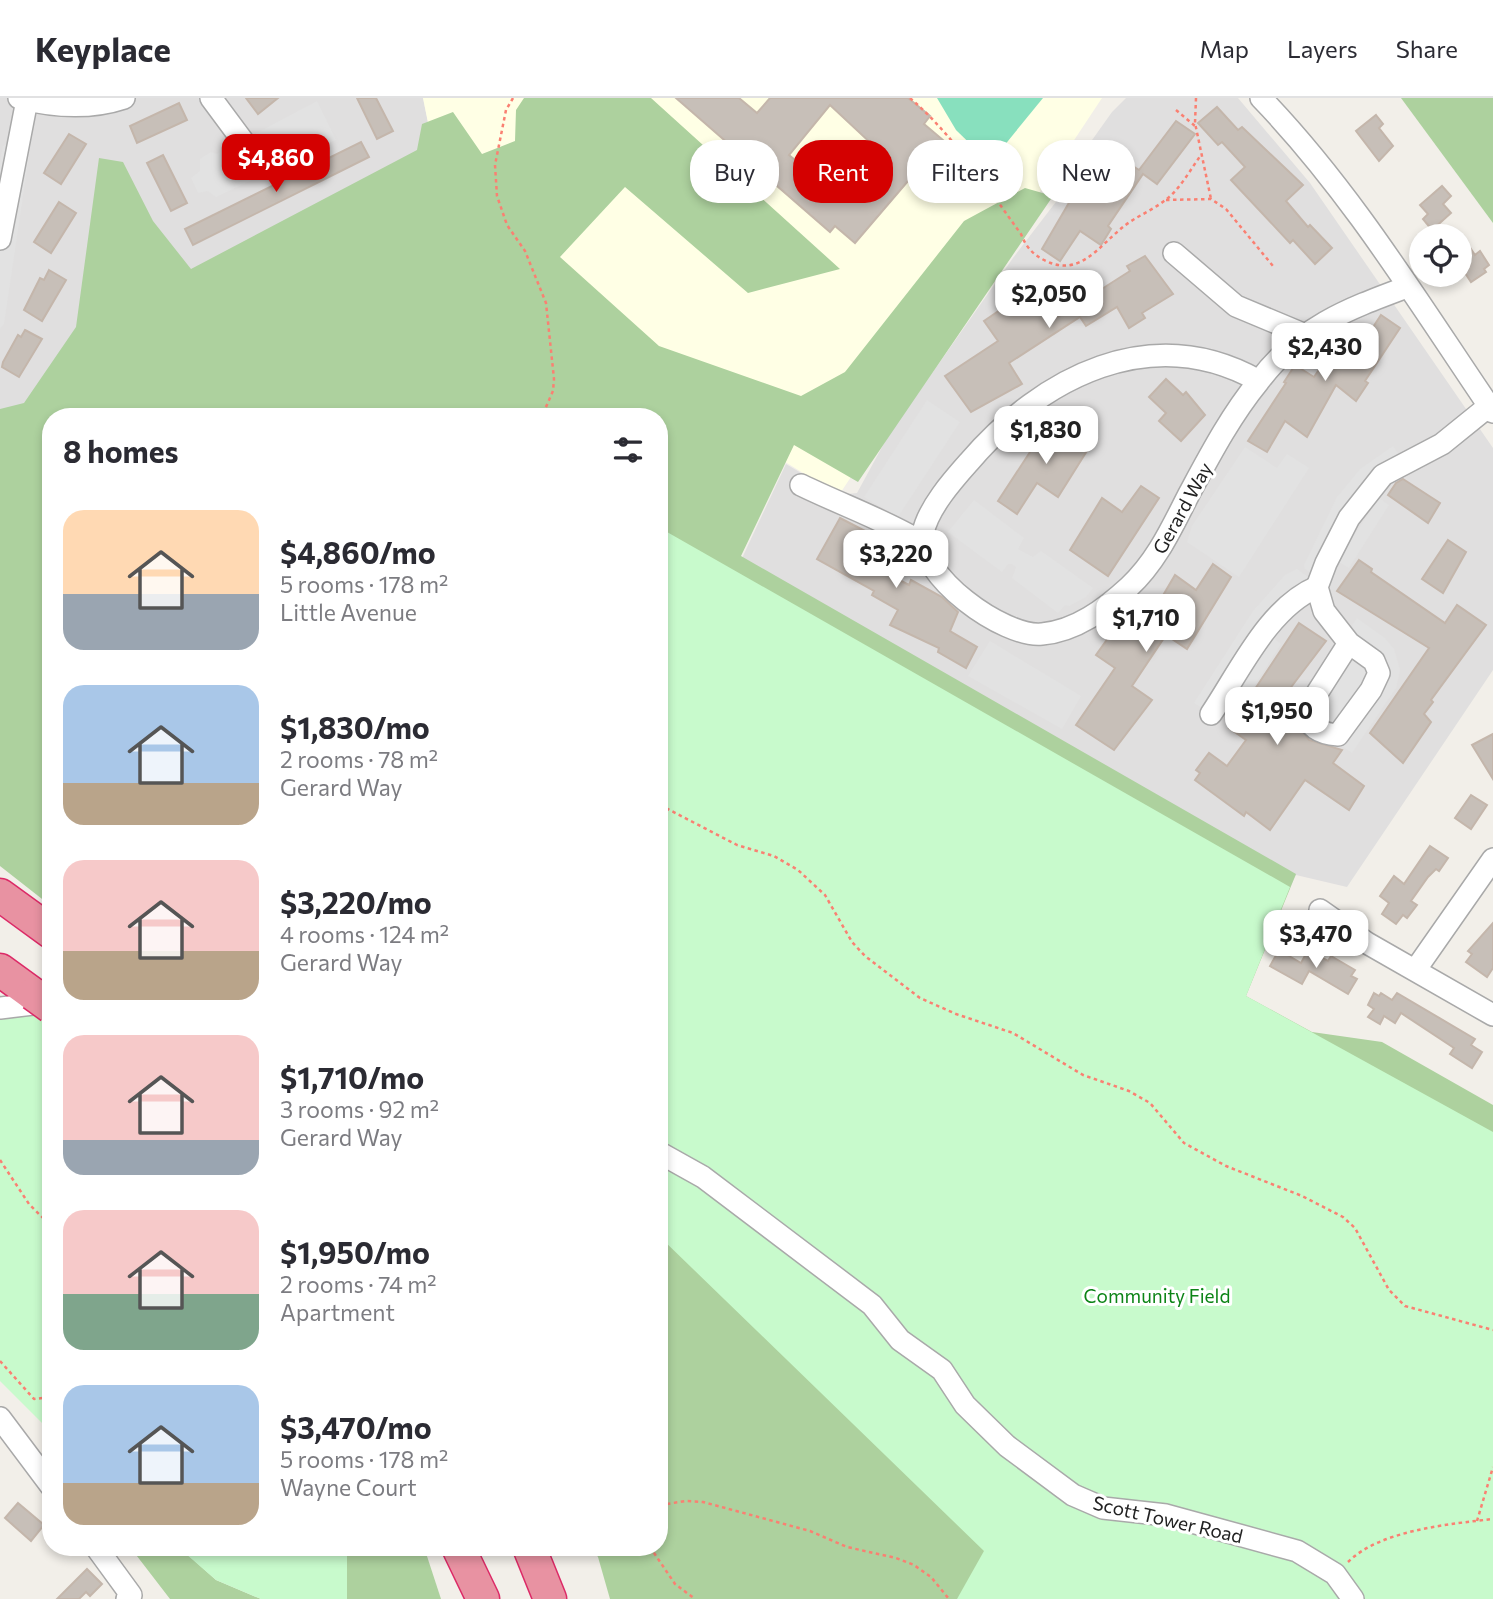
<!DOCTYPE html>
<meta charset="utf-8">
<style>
body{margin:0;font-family:Commissioner,sans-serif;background:#f2f2f3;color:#2b2b33;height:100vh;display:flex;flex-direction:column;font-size:26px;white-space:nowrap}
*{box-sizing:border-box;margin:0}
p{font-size:23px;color:#7c7c81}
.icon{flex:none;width:38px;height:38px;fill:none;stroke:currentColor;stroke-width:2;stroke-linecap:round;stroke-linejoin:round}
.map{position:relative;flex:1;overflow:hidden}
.drawer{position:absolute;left:42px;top:310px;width:626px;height:1148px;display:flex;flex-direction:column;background:#fff;border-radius:28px;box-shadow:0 4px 10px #0003}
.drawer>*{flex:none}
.banner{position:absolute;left:690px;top:42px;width:665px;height:63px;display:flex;gap:14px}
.controls{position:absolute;left:1409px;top:126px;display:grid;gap:14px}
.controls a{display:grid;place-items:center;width:63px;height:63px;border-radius:50%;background:#fff;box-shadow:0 4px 10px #0003;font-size:35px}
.price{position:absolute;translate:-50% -60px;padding:0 16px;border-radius:14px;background:#fff;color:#222;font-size:23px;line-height:46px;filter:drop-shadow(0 2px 4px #0008)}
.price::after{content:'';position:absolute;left:50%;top:42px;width:21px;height:16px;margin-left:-10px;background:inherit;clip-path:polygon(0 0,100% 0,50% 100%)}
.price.selected{background:#d40000;color:#fff}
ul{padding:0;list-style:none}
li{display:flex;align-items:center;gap:21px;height:175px;padding:0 21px}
li span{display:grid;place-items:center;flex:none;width:196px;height:140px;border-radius:21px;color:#555}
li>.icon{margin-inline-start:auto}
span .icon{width:84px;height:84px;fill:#fffc;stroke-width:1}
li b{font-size:30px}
h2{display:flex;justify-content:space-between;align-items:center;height:84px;padding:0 21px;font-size:30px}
.pill{padding:0 24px;border-radius:28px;background:#fff;box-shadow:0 4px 10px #0003;font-size:24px;line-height:63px}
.pill.selected{background:#d40000;color:#fff}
header{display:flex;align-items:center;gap:42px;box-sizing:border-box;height:98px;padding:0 35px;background:#fff;border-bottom:2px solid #e1e1e2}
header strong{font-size:33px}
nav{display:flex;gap:38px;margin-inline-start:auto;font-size:24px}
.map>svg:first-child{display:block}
.residential{fill:#e0dfdf}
.education{fill:#ffffe5}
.forest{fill:#add19e}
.park{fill:#c8facc}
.pitch{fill:#88e0be}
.parking{fill:#e2e2e2}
.building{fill:#c7bfb8;stroke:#c4b6ab;stroke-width:2;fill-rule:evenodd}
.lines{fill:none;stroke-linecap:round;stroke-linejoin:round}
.minor-casing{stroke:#a9a9a9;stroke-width:24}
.highway-casing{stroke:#dc2a67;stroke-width:35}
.path{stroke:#fa8072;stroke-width:2.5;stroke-dasharray:3.5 3.5;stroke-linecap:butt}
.minor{stroke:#fff;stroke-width:21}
.highway{stroke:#e892a2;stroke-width:32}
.highway-bridge-casing{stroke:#dc2a67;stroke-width:35;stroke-linecap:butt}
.highway-bridge{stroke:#e892a2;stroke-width:32}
.labels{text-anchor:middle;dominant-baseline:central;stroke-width:6;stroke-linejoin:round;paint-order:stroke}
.street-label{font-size:19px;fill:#222;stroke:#fff}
.park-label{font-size:19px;fill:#0c8416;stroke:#fff}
</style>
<header>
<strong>Keyplace</strong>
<nav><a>Map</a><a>Layers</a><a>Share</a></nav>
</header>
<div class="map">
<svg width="1493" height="1501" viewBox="0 0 1493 1501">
<rect width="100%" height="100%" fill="#f2efe9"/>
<g class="residential">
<polygon points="0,0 423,0 434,54 62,297 0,317"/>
<polygon points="1126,0 1238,0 1310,85 1493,350 1493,572 1347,789 1296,777 1290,789 736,473 786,366 838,397 857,395 888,338 1013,160 1075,79 1070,73 1112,14"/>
</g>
<polygon class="education" points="423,0 1102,0 839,397 738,335 434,54"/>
<g class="forest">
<polygon points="524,0 651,0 840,171 748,195 625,89 560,159 659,248 801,298 845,274 964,123 1025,90 1053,98 858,384 794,347 741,458 1296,776 1246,898 1312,934 1382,944 1493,1007 1493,1501 610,1501 598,1459 591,1449 660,1449 660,318 51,318 51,808 0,768 0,311 24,305 76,229 99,60 123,64 153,123 191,171 417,52 422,26 453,14 482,56 515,43 516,12"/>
<polygon points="1401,0 1493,0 1493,125"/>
<polygon points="130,1449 179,1449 216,1482 261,1501 170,1501"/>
<polygon points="347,1449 424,1449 441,1501 347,1501"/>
</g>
<g class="park">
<polygon points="660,430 1290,789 1246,898 1493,1034 1493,1501 957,1501 984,1453 660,1139"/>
<polygon points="0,897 42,923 51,932 51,1334 0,1283"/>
<polygon points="178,1449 347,1449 347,1501 261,1501 216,1482"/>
</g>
<polygon class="pitch" points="937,0 1043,0 990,65 956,32"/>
<g class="parking">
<polygon points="317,3 336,42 216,99 208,93 198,95 191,80 200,73 200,61 211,54 217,56"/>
<polygon points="34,24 4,226 0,231 0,64 3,48 14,43 19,25"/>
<polygon points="927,302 960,324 898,419 864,399"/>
<polygon points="1393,348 1401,360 1314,477 1305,471 1304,467 1337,399 1360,371"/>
<polygon points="1245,349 1277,370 1287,356 1309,370 1239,479 1187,444 1192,428"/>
<polygon points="1379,400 1389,407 1349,470 1337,463"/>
<polygon points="974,402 1024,440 1018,451 1033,459 1041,453 1093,490 1086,499 1069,508 1065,507 1058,515 1012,480 1016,469 1012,466 1008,466 1002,474 948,434"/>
<polygon points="1297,471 1312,482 1271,538 1281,546 1233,621 1221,615 1217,619 1194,605 1253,513 1285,477"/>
<polygon points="1357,520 1385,540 1394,551 1400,572 1396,590 1352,655 1292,614"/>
<polygon points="990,543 1081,598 1062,631 968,578"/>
</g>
<g class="building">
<polygon points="246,0 278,0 258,16"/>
<polygon points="357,0 376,0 393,33 377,41"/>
<path d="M 676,0 L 739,0 L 757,15 L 770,0 L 908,0 L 930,18 L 924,26 L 943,42 L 855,145 L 835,128 L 830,134 ZM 830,7 L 875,49 L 850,78 L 822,54 L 807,72 L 789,57 Z"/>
<polygon points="179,5 187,22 137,45 130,28"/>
<polygon points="1217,9 1238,32 1242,29 1303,87 1286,103 1308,129 1310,127 1332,150 1315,166 1293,142 1290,145 1231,82 1245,69 1222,44 1218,47 1198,25"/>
<polygon points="1376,17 1383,26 1379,30 1393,48 1379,63 1356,33"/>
<polygon points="1176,23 1195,36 1157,86 1143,76 1108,128 1111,131 1101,147 1080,133 1060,163 1042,151 1087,74 1108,88 1125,63 1139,72"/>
<polygon points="69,36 86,46 61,86 44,75"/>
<polygon points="361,44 369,59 193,147 185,131"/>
<polygon points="163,57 187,105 171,113 147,65"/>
<polygon points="1442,88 1451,98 1443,106 1451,115 1432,132 1423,121 1428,116 1420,107"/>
<polygon points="59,104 76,115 51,155 34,144"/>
<polygon points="1471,151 1475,157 1480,153 1489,167 1484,171 1486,174 1471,184 1465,175 1460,179 1460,159"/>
<polygon points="1145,158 1173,196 1142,215 1145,220 1129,230 1117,209 1086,228 1080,219 1009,265 1022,286 971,314 945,278 998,243 984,223 1003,210 1005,214 1039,190 1058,219 1130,173 1127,168"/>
<polygon points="49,172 66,182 42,223 24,212 40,180 44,182"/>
<polygon points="1381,217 1400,230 1365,283 1368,285 1356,303 1336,287 1307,339 1285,323 1267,354 1248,343 1286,285 1284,284 1295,267 1314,279 1335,248 1331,246 1341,231 1364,243"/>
<polygon points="25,232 42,241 19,279 2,269 3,264 18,237 21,239"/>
<polygon points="1166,281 1183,297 1186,294 1205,317 1181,343 1159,323 1166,315 1149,299"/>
<polygon points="1051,322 1090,348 1058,399 1037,385 1017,416 998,403"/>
<polygon points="1403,381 1440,405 1428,425 1388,397 1396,385"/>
<polygon points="1141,388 1159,400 1108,478 1070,452 1102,400 1122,414"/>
<polygon points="840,420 894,448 882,473 909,487 911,482 942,499 958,514 950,533 977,549 966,570 938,554 939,550 890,527 898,512 872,497 874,493 817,461"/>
<polygon points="1448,442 1466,454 1443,495 1422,481"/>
<polygon points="1359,462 1372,471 1371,474 1445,525 1457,507 1486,527 1431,602 1433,604 1424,616 1431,624 1403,665 1370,635 1429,550 1337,493"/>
<polygon points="1213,466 1231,479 1187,551 1166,537 1132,588 1152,602 1114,652 1076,627 1115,570 1096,557 1126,515 1145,528 1175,477 1196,492"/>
<polygon points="1299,525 1326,543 1276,609 1294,622 1309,642 1342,652 1333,665 1364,688 1349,712 1305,682 1270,732 1246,714 1244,718 1195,682 1200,675 1196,672 1209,655 1227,668 1246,642 1229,630"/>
<polygon points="1493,636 1493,681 1472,647"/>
<polygon points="1471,697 1487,707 1471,731 1455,720"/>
<polygon points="1430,748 1448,760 1439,773 1436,771 1428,779 1411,803 1417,807 1407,820 1403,817 1396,826 1382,816 1389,805 1380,798 1394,778 1404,786"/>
<polygon points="1493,825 1493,870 1487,879 1466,864 1472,856 1468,853"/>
<polygon points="1279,852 1301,865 1308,852 1328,863 1331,858 1355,872 1351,878 1357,881 1348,896 1309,873 1302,886 1270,868"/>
<polygon points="1374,895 1379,898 1381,895 1392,902 1397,895 1475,941 1471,947 1482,954 1472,970 1450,956 1454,950 1401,915 1395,925 1384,918 1380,926 1368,919 1374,911 1368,907"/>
<polygon points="18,1405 44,1427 31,1443 5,1420"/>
<polygon points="87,1471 102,1486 90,1498 86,1494 79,1501 57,1501"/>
</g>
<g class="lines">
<g class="minor-casing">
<g id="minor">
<path d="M 19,0 C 54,9 91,11 124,0"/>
<polyline points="211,0 254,58"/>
<path d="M 1261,0 C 1351,93 1420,207 1493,314"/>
<polyline points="0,141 27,2"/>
<polyline points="1174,155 1236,208 1303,236"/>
<path d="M 1259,283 C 1231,317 1210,357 1189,396 C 1172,429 1157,463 1129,489 C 1105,511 1076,533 1042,536 C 1004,540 916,477 923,435 C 928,410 953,382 969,364 C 1042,279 1151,222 1259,283 C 1300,229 1345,212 1407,189"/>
<path d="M 801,387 C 842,407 885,422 923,445"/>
<path d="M 1349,545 L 1305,614 C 1309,630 1322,636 1338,637 L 1371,592 L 1379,575 L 1374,563 L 1349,545 L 1324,513 L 1317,489 L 1326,465 L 1349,420 L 1383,377 L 1442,346 L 1489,308"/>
<path d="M 1211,616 C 1240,573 1268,510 1317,489"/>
<polyline points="1320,812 1367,845 1493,917"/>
<polyline points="1416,871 1493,761"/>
<polyline points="0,910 50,904"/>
<polyline points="660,1055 703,1079 872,1207 900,1242 942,1272 965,1307 1007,1348 1073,1397 1103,1410 1166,1417 1297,1453 1335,1476 1353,1501"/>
<polyline points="0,1320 51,1388"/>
<polyline points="96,1449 131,1497 127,1501"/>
</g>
</g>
<g class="highway-casing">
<g id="highway">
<polyline points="0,797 51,834"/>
<polyline points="0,872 33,896"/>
<polyline points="458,1449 483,1501"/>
<polyline points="529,1449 550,1501"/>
</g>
</g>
<g class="path">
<polyline points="513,0 506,12 495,67 497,98 507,127 525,153 546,205 554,281 553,293 542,318"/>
<path d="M 910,0 C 955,39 986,88 1021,136 C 1026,149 1033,157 1046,163 C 1080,179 1098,149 1123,129 C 1135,119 1151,113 1164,103 C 1179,93 1190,72 1201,57"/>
<polyline points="1196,0 1195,25 1211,101"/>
<polyline points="1176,12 1195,28"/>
<polyline points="1166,102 1211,101 1226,111 1273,168"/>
<polyline points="660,707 737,747 774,758 798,772 825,797 852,844 865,858 920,900 956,916 1013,935 1083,977 1129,993 1150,1005 1184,1045 1226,1068 1302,1098 1343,1119 1355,1130 1389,1192 1405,1208 1493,1232"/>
<polyline points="0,1062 29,1106 51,1128"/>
<polyline points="0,1263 34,1301 51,1299"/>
<polyline points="660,1407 686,1403 703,1404 810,1433 847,1449 896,1460 914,1467 931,1479 949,1501"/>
<polyline points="1477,1423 1493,1369"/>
<polyline points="650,1449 675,1486 695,1501"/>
<path d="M 1348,1464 C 1380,1432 1450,1426 1493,1421"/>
</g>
<use href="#minor" class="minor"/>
<use href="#highway" class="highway"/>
<g class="highway-bridge-casing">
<polyline id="highway-bridge" points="33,896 51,909"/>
</g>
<use href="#highway-bridge" class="highway-bridge"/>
</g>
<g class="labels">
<g class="street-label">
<text transform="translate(1182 410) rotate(-61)">Gerard Way</text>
<text transform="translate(1168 1421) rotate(13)">Scott Tower Road</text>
</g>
<g class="park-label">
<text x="1157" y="1197">Community Field</text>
</g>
</g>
</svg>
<div class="controls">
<a><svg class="icon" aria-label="locate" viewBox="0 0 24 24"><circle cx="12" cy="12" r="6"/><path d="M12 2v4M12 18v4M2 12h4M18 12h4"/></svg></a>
</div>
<b class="price selected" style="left:276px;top:96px">$4,860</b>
<b class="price" style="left:1049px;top:232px">$2,050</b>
<b class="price" style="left:1325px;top:285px">$2,430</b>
<b class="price" style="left:1046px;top:368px">$1,830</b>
<b class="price" style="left:896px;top:492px">$3,220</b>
<b class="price" style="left:1146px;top:556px">$1,710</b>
<b class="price" style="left:1277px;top:649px">$1,950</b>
<b class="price" style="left:1316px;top:872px">$3,470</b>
<div class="banner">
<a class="pill">Buy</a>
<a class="pill selected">Rent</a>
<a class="pill">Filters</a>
<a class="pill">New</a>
</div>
<section class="drawer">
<h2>8 homes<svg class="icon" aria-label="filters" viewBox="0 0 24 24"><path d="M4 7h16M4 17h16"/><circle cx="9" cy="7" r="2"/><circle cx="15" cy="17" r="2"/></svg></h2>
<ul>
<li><span style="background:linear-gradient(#ffd9b3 60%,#9aa5b1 0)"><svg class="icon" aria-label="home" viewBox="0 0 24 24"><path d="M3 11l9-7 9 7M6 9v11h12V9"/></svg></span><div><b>$4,860/mo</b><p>5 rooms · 178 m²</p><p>Little Avenue</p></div></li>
<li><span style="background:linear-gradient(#a9c7e8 70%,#b9a48a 0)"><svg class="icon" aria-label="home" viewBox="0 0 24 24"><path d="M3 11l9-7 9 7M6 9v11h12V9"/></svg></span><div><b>$1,830/mo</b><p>2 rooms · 78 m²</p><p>Gerard Way</p></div></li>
<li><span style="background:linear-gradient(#f6c9c9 65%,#b9a48a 0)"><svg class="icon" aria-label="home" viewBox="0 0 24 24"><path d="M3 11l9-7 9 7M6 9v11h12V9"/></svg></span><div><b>$3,220/mo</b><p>4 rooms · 124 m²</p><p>Gerard Way</p></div></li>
<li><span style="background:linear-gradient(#f6c9c9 75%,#9aa5b1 0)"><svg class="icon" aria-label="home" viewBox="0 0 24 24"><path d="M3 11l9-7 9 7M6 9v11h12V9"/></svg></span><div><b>$1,710/mo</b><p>3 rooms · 92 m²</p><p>Gerard Way</p></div></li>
<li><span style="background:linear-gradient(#f6c9c9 60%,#7fa58c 0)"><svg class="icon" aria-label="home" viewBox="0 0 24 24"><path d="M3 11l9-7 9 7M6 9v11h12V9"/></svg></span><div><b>$1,950/mo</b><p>2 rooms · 74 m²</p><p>Apartment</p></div></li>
<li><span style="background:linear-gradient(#a9c7e8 70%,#b9a48a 0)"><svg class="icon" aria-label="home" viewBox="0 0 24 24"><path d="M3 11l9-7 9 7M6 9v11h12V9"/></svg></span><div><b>$3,470/mo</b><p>5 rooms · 178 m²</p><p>Wayne Court</p></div></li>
</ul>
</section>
</div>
